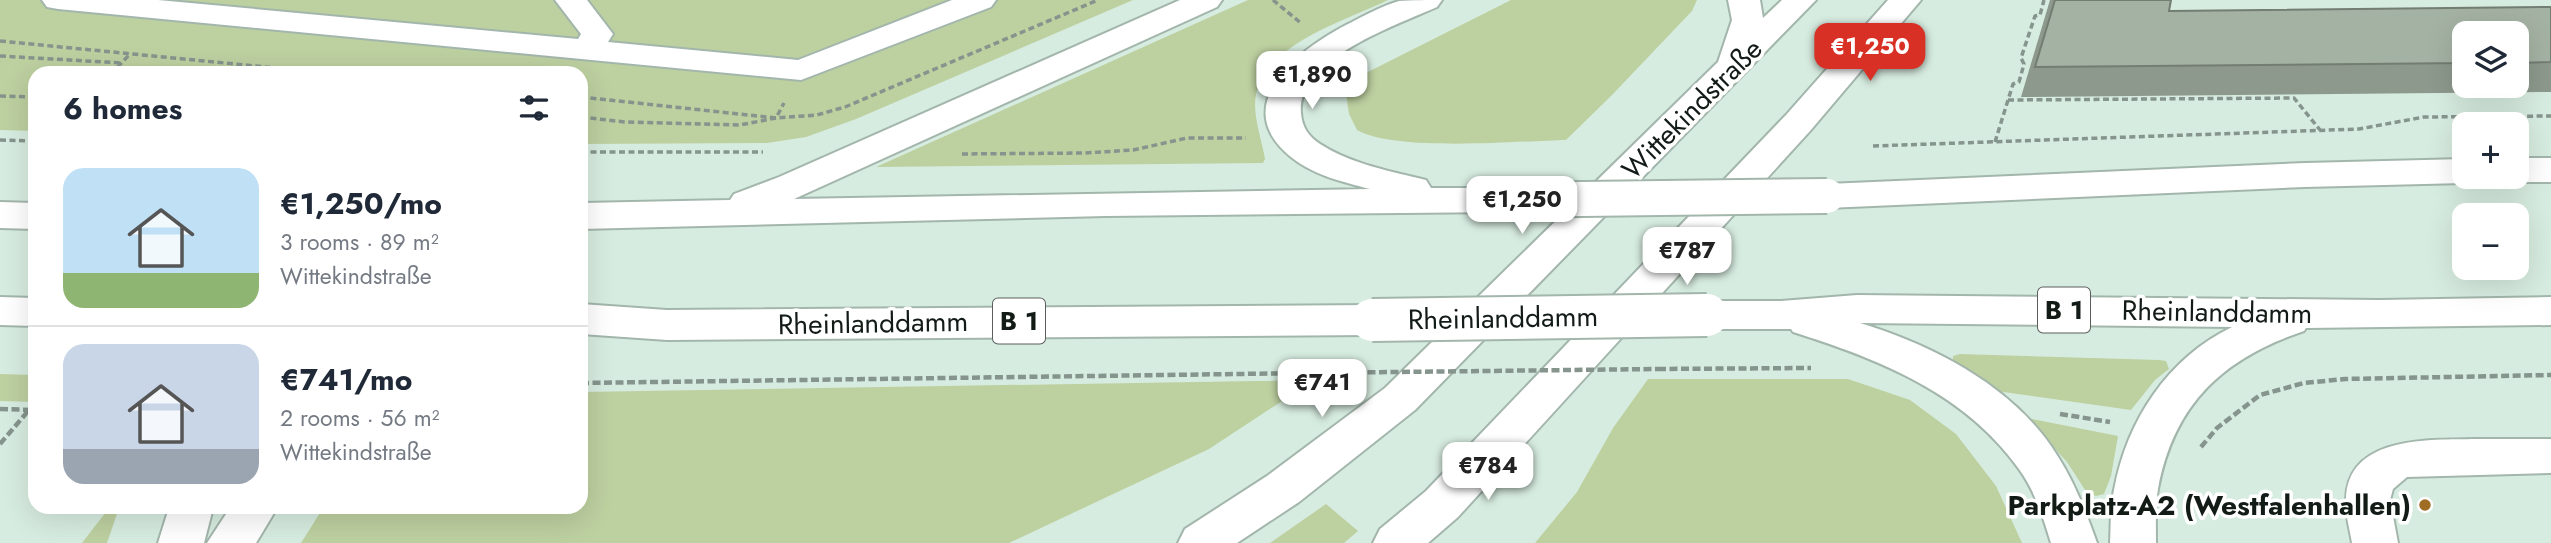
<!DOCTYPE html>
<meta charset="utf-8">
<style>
body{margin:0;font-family:Jost,sans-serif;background:#f2f2f3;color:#1f2937;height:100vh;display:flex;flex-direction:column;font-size:26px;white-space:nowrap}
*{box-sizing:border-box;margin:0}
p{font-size:23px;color:#747a83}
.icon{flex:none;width:38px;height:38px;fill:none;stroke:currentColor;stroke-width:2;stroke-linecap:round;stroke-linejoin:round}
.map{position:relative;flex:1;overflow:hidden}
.sheet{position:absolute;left:28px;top:66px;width:560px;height:448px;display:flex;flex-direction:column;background:#fff;border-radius:21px;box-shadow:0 7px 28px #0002}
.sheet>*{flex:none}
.controls{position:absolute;left:2452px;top:21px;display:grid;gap:14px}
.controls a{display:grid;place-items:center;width:77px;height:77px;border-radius:14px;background:#fff;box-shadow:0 7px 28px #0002;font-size:35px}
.price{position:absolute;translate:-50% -60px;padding:0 16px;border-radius:14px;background:#fff;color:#222;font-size:23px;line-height:46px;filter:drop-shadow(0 2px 4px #0008)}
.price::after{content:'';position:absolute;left:50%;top:42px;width:21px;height:16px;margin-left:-10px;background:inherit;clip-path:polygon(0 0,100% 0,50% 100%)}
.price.current{background:#d93025;color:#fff}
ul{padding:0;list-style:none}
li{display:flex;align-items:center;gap:21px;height:175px;padding:0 35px}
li+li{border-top:2px solid #e0e1e3}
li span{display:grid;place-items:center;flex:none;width:196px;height:140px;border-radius:21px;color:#555}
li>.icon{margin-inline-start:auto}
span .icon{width:84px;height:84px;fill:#fffc;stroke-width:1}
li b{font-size:30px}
h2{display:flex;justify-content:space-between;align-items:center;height:84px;padding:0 35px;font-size:30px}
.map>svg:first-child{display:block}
.green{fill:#bdd0a0}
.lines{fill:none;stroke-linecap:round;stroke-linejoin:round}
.minor-casing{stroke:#a3b6ac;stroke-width:4}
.major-casing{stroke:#a3b6ac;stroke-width:4}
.highway-casing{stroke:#a3b6ac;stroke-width:4}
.path-far1{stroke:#85948c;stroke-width:3.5;stroke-dasharray:6 3.5;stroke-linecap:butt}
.path{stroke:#85948c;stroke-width:4.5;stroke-dasharray:8 3.5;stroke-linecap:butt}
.minor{fill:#fff;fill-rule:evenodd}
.major{fill:#fff;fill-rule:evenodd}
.highway{fill:#fff;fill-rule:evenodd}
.major-bridge-far1-casing{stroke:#a3b6ac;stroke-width:38;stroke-linecap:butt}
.major-bridge-casing{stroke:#a3b6ac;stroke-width:46;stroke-linecap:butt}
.path-bridge{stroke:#85948c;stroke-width:4.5;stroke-dasharray:8 3.5;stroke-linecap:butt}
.major-bridge-far1{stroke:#fff;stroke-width:34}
.major-bridge{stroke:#fff;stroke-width:42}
.wall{fill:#8d998c;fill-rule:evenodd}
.building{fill:#a4b2a3;stroke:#737d72;stroke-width:2}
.poi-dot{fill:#9f6c23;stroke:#fff;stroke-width:2.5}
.labels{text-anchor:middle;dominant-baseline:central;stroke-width:7;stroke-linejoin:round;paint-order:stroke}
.shield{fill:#fff;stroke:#5a5f5d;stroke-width:2}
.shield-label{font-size:26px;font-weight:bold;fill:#131b17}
.street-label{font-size:28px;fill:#131b17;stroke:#fff}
.poi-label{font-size:28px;font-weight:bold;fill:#131b17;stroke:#fff;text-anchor:end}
</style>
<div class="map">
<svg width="2551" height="543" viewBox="0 0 2551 543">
<rect width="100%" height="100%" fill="#d7ece0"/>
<g class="green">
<polygon points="0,0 1133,0 856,119 806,137 767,143 581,144 581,74 35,74 35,131 0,130"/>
<path d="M 1248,0 L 1388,0 C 1346,21 1267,42 1256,95 C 1252,114 1262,140 1265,159 L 1263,163 L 876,167 Z"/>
<path d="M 1511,0 L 1697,0 L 1692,11 L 1612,95 L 1566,140 C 1517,141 1396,152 1357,130 L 1349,114 L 1346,93 L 1358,77 Z"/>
<polygon points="1960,354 2159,360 2166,361 2169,369 2155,380 2131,410 1996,391 1953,360 1953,356"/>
<polygon points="0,374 35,375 35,402 0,401"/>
<polygon points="1648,379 1848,379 1910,400 1956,434 1996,486 2022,543 1535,543 1577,492 1613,428"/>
<polygon points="1314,380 1209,449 1009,543 301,543 323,508 581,508 581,392"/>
<polygon points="2027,418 2118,436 2111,476 2104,494 2096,496 2087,493 2067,462"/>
<polygon points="1326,504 1358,531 1344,543 1270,543"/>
<polygon points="109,508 119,508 107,543 82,543"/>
</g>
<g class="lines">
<g class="minor-casing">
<g id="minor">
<polygon points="42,0 158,0 578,39 581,34 555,0 587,0 613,34 608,42 798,60 952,0 996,0 991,7 801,80 58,9 47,7"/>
<path d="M 2551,439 L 2551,473 L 2407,477 L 2393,489 L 2390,500 L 2398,543 L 2352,543 C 2350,530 2345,514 2346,500 C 2347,435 2430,440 2476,439 C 2501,439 2526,439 2551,439 Z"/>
</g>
</g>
<g class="major-casing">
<g id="major">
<path d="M 1180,0 L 1222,0 L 1217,7 L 794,199 L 1370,189 C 1343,182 1313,175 1291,157 C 1227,105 1298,50 1346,25 C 1362,17 1381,6 1399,1 C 1411,0 1429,0 1442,0 L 1437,7 C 1397,25 1296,59 1301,113 C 1302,127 1308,136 1320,144 C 1351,164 1390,171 1426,180 L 1431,188 L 1507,188 L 1520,191 L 1525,200 L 1520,209 L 1507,212 L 1106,216 L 581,229 L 581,203 L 730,200 L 734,194 L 779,177 Z"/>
<polygon points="1728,0 1760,0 1763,18 1782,0 1816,0 1415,410 1299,502 1237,543 1178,543 1185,529 1267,476 1385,388 1718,62 1732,20"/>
<polygon points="1888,0 1921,0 1810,131 1458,517 1428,543 1373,543 1380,529 1426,491 1786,115"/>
<polygon points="2516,158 2551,158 2551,182 2516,182 2503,178 2516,177"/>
<polygon points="2464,159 2464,177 2478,177 2477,179 2464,183 2305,187 1827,208 1814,205 1809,196 1814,187 1827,184 2305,163"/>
<path d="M 1857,295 L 2379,300 L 2551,297 L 2551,325 L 2306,328 L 2304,331 C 2224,358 2174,403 2158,489 C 2155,507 2156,525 2156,543 L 2110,543 C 2111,525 2110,507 2114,490 C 2127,420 2168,358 2232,327 L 1860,323 C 1932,345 2008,384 2051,446 C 2072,476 2085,509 2097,543 L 2051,543 C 2043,517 2035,491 2019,469 C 1965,393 1879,359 1793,332 L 1791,329 L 1707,329 L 1693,325 L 1687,315 L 1693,305 L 1707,301 L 1781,301 Z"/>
<polygon points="0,297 35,298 35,326 0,325"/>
<polygon points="581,304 667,310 1372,305 1386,310 1392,320 1386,330 1372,335 667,340 581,334"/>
<polygon points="169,508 213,508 204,543 158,543"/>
<polygon points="230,508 277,508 256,543 207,543"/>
</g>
</g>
<g class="highway-casing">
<polygon id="highway" points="0,202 35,203 35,229 0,228"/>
</g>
<g class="path-far1">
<polyline points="1273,0 1302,24"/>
<polyline points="0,41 337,74"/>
<polyline points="0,56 122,63"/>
<polyline points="111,74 130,54"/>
<polyline points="0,96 35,97"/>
<polyline points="581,97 776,118 784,103"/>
<polyline points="2008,100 2294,98 2320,130"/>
<polyline points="581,117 625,122 740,125 776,118 817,115 845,107 1098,0"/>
<polyline points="0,140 35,141"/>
<polyline points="1995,142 2013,84 2019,82 2024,64 2021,58 2035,16 2040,15 2044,0"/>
<polyline points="1873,146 2359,129 2424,117 2551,116"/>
<polyline points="581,152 763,152"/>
<polyline points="962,154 1085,153 1133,150 1187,138 1246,138"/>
</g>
<g class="path">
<polyline points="1658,369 1811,368"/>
<polyline points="581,383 1310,373"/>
<polyline points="0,409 35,410"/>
<polyline points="2060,414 2110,422"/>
<polyline points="0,444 29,410"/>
<polyline points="2201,447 2217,428 2260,395 2304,383 2345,379 2551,375"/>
</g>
<use href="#minor" class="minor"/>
<use href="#major" class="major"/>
<use href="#highway" class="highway"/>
<g class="major-bridge-far1-casing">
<polyline id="major-bridge-far1" points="1507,200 1827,196"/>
</g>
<g class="major-bridge-casing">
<polyline id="major-bridge" points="1372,320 1707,315"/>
</g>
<polyline class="path-bridge" points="1310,373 1658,369"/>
<use href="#major-bridge-far1" class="major-bridge-far1"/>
<use href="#major-bridge" class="major-bridge"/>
</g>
<path class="wall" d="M 2050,0 L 2171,0 L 2169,11 L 2551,7 L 2551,92 L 2021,97 ZM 2464,33 L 2516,33 L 2516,86 L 2464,86 Z"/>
<polygon class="building" points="2055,0 2171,0 2169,11 2551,7 2551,62 2516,63 2516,33 2464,33 2464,63 2035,67"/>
<circle class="poi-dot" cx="2425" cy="505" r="7"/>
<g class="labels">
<g class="shield">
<rect x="2038" y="287.5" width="52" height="45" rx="5"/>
<rect x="993" y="298.5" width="52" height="45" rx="5"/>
</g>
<g class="shield-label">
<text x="2064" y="310">B 1</text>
<text x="1019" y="321">B 1</text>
</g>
<g class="street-label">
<text transform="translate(1692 109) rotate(-45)">Wittekindstraße</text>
<text transform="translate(2217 312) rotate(1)">Rheinlanddamm</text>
<text transform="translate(1503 318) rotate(-1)">Rheinlanddamm</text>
<text transform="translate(873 323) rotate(-1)">Rheinlanddamm</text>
</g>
<g class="poi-label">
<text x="2411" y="505">Parkplatz-A2 (Westfalenhallen)</text>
</g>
</g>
</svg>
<div class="controls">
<a><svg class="icon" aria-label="layers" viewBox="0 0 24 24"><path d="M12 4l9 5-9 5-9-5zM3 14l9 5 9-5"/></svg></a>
<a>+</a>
<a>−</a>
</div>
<b class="price current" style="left:1870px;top:83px">€1,250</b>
<b class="price" style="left:1312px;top:111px">€1,890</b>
<b class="price" style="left:1522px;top:236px">€1,250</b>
<b class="price" style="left:1687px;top:287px">€787</b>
<b class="price" style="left:1322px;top:419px">€741</b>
<b class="price" style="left:1488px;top:502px">€784</b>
<section class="sheet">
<h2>6 homes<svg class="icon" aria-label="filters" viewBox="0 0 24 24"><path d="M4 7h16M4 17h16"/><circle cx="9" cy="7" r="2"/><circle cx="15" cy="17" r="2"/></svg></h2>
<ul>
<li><span style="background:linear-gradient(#bfe0f5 75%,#8fb573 0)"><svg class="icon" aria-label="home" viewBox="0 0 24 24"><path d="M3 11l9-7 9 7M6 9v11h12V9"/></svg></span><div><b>€1,250/mo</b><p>3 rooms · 89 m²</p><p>Wittekindstraße</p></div></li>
<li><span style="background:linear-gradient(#c9d6e8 75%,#9aa5b1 0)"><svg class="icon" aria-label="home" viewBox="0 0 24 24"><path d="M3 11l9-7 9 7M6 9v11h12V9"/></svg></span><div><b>€741/mo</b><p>2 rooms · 56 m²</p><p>Wittekindstraße</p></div></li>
</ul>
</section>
</div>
